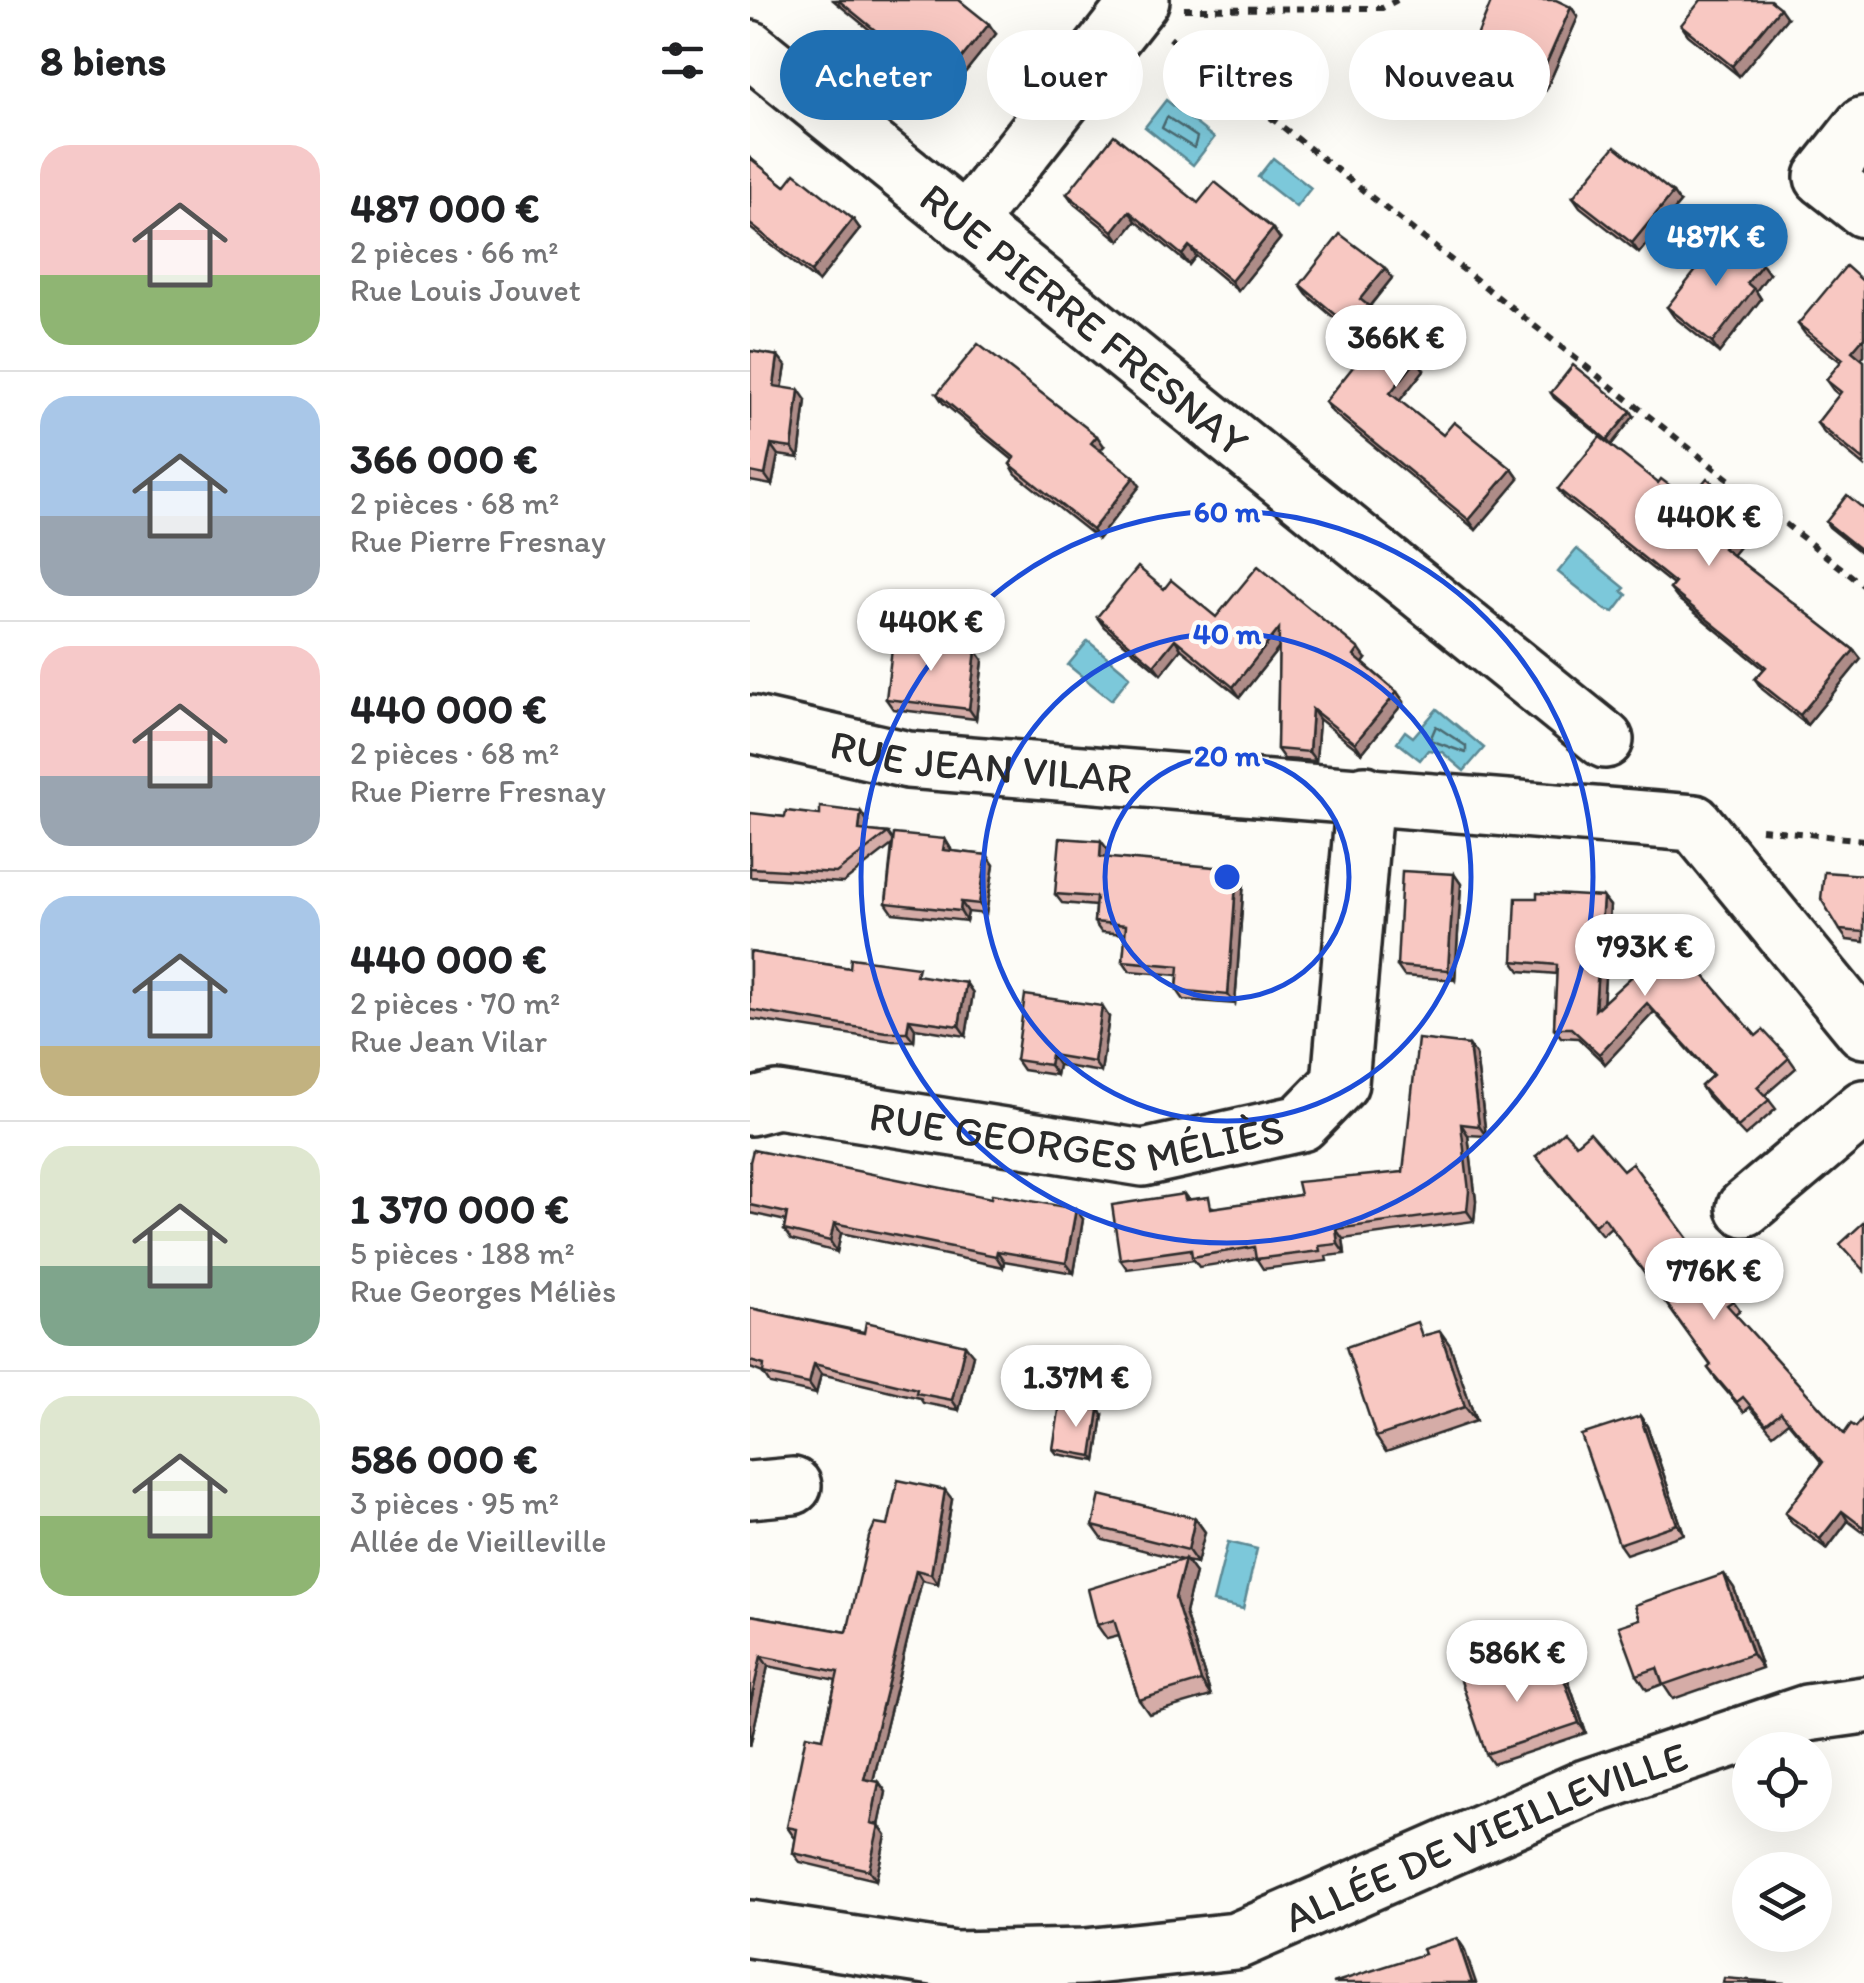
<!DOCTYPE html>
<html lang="fr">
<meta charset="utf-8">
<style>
body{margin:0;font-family:Itim,sans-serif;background:#f6f6f6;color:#202124;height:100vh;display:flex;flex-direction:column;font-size:38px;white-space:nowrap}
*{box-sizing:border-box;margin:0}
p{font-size:32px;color:#757577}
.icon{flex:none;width:55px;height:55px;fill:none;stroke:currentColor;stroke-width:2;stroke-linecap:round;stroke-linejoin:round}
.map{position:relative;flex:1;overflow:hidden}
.sheet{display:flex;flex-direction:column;background:#fff;width:750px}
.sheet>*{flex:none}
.banner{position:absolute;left:30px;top:30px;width:932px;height:90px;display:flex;gap:20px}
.controls{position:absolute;left:982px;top:1732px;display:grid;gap:20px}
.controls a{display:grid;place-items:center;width:100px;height:100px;border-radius:50%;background:#fff;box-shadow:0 10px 40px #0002;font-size:50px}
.price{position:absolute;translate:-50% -85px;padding:0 22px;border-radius:35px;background:#fff;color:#222;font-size:32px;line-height:65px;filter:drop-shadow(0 2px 5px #0008)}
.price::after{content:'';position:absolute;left:50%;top:60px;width:30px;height:22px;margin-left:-15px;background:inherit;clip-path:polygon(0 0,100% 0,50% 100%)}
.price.active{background:#1f6fb2;color:#fff}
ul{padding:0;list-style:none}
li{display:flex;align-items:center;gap:30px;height:250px;padding:0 40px}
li+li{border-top:2px solid #e0e0e0}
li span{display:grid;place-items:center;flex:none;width:280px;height:200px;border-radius:30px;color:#555}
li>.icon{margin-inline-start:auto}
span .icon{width:120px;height:120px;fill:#fffc;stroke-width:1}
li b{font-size:42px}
h2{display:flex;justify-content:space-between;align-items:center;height:120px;padding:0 40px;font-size:42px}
.chip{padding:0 35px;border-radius:45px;background:#fff;box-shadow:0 10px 40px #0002;font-size:35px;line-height:90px}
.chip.active{background:#1f6fb2;color:#fff}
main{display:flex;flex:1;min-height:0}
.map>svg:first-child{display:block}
.water{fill:#7bc8da;stroke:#5b8994;stroke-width:2.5}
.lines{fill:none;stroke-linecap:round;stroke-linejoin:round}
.shore{stroke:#4b6a71;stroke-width:2.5}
.minor-casing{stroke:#2b2b2b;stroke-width:62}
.path{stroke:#2b2b2b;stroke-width:6;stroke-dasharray:8 8;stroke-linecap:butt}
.minor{stroke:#fdfcf7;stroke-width:55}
.wall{fill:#d5aca7;stroke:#2b2b2b;stroke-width:2.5}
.shaded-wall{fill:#ae8c88;stroke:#2b2b2b;stroke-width:2.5}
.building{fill:#f8c8c2;stroke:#2b2b2b;stroke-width:2.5}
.ring{fill:none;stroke:#1d4ed8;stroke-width:5}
.labels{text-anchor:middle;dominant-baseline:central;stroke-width:9;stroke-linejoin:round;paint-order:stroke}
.street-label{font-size:42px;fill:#2b2b2b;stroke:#fdfcf7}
.centre{fill:#1d4ed8;stroke:#fdfcf7;stroke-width:5}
.ring-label{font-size:30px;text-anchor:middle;font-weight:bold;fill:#1d4ed8;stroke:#fdfcf7;stroke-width:9;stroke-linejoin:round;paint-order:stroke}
</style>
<main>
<section class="sheet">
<h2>8 biens<svg class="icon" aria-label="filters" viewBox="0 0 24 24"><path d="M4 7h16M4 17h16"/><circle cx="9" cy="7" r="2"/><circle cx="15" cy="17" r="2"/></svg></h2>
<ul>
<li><span style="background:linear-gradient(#f6c9c9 65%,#8fb573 0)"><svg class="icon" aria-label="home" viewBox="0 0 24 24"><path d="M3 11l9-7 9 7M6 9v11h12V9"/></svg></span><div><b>487 000 €</b><p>2 pièces · 66 m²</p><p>Rue Louis Jouvet</p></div></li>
<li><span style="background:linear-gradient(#a9c7e8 60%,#9aa5b1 0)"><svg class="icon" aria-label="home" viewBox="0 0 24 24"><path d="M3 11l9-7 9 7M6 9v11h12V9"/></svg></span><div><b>366 000 €</b><p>2 pièces · 68 m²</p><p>Rue Pierre Fresnay</p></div></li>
<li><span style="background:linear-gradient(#f6c9c9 65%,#9aa5b1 0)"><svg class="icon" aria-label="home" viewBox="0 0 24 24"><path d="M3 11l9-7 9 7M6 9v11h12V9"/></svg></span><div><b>440 000 €</b><p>2 pièces · 68 m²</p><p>Rue Pierre Fresnay</p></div></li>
<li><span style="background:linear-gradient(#a9c7e8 75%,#c2b280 0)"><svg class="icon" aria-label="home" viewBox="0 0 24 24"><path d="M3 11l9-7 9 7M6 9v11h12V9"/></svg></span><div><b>440 000 €</b><p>2 pièces · 70 m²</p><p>Rue Jean Vilar</p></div></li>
<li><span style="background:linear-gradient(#dfe7d0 60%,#7fa58c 0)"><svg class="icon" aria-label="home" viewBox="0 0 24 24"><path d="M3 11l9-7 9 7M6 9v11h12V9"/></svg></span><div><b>1 370 000 €</b><p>5 pièces · 188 m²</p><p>Rue Georges Méliès</p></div></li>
<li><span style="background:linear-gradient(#dfe7d0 60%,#8fb573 0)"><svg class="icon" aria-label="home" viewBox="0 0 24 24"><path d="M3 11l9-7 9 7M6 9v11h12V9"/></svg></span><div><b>586 000 €</b><p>3 pièces · 95 m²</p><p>Allée de Vieilleville</p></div></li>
</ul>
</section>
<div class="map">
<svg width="1114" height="1983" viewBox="0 0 1114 1983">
<rect width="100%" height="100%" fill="#fdfcf7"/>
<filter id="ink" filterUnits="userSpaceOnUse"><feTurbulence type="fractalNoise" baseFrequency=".01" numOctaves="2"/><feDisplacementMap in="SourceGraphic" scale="20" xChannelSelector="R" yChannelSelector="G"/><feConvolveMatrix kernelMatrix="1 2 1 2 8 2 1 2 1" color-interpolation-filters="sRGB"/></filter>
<g filter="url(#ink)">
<g class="water">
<polygon points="416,100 464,138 443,165 395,127"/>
<polygon points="523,158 561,188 546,207 508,177"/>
<polygon points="827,549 875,588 872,591 877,595 864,612 856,610 808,572"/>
<polygon points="338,641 380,676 361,700 318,665"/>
<polygon points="687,709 734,748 714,771 692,752 678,750 670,760 647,742 655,731 663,737"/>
<polygon points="478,1542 507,1549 493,1609 463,1602"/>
</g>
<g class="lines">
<g class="shore">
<polygon points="417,117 447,137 444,148 412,128"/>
<polygon points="686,726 716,746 716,753 680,740"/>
</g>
<g class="minor-casing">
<g id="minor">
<path id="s1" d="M 0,49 L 855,740"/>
<polyline points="1114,125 1073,177 1114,209"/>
<polyline points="215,224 391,0"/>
<path id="s2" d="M 0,724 L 158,760 L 944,823 L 1114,1030"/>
<path id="s3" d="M 0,1107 L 27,1100 L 393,1158 L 551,1123 L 590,1083 L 615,794"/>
<polyline points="995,1208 1114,1108"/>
<polyline points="0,1490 43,1486"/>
<path id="s4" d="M 0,1929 L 204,1960 L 335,1957 L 486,1941 L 838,1787 L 1057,1713 L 1114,1705"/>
</g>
</g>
<g class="path">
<polyline points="434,9 632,8 647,0"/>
<polyline points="420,38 1114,586"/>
<polyline points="1011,829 1114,840"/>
</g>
<use href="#minor" class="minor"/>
</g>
<g class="wall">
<polygon points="83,0 209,0 246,34 205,85 188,71 181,80"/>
<polygon points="821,7 828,17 796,90 728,61 721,51"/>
<polygon points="1037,18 989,76 938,35 931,25"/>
<polygon points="0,158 35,186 103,219 110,229 68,282 0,228"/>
<polygon points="317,194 448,203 530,239 488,291 446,256 439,265 386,221 370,241 324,204"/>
<polygon points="823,197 930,203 889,253 830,207"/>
<polygon points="1019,274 1006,291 1011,299 969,353 924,317 917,307"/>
<polygon points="642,278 620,306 641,324 648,334 642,340 674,370 649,401 693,435 762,469 769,479 726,530 582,412 575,402 613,355 592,337 585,327 589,322 557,295 550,285"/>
<polygon points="1114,282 1114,355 1111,359 1114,361 1114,466 1074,433 1067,423 1089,395 1083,390 1076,380 1091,362 1055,334 1048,324"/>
<polygon points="0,351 28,356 36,366 32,387 56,400 49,458 28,455 22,485 0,481"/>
<polygon points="801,393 884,416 861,445 804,398"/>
<polygon points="187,394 354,446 350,450 390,486 348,539 266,474 260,464 263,460 193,403"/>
<polygon points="908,483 939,500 970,489 1005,510 1011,520 982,555 1104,650 1111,659 1057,725 1012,689 1005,679 1014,669 927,598 920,589 923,585 815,499 808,489"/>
<polygon points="1114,509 1114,555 1079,527 1076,522"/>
<polygon points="414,589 466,617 616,659 613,663 647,692 654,702 612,753 569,719 566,761 534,759 527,749 529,648 490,697 431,649 411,674 354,627 347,617"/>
<polygon points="233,660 226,719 143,709 136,699"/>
<polygon points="0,814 35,817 118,822 117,831 138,833 143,840 195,839 201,849 201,851 237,855 244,865 236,914 218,912 216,921 143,913 136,903 142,845 93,883 0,877"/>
<polygon points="351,841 358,850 357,858 494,879 485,1004 434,1000 427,990 428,975 380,971 373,961 376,934 351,932 344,922 345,906 312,903 305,894"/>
<polygon points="704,874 711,884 705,980 654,976 647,966"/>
<polygon points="1114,875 1114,942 1097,940 1090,930"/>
<polygon points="853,897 860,906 853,1003 923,939 1006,1036 1039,1058 1046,1068 1015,1095 1026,1109 995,1136 957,1096 951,1086 962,1076 904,1012 855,1064 828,1038 811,1037 804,1028 807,974 770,971 763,961"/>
<polygon points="0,952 100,968 216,983 223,993 216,1036 165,1028 164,1041 143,1041 0,1019"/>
<polygon points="359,1017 351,1072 308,1065 306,1075 273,1070 266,1060"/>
<polygon points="719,1045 726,1055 736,1136 718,1135 726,1201 724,1221 593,1239 595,1254 576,1256 577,1261 513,1269 506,1258 449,1267 444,1260 377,1269 370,1259 434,1194 438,1199 466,1208 550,1195 653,1172"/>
<polygon points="826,1144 873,1170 882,1163 990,1310 985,1314 1094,1434 1106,1427 1114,1417 1114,1533 1098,1521 1077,1549 1042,1523 1035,1513 1072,1463 1038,1422 1023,1434 1000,1407 994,1412 965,1378 958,1368 961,1366 861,1227 852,1235 786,1156"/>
<polygon points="0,1162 333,1219 324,1273 254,1261 253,1267 91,1233 87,1252 41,1240 34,1230 36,1221 0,1213"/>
<polygon points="0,1308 223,1355 209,1410 173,1403 170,1398 71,1374 66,1394 20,1384 13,1373 0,1368"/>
<polygon points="676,1335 700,1345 726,1421 636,1452 626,1437"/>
<polygon points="353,1415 346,1461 307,1454 303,1449"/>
<polygon points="890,1416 897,1426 934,1534 876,1554 869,1544"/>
<polygon points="202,1499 188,1584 172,1580 123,1781 129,1782 136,1792 129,1825 136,1835 126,1880 50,1862 43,1853 46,1837 44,1837 37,1827 73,1738 86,1680 18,1666 0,1746 0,1615 97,1632 138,1526"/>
<polygon points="445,1518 455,1532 447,1563 436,1561 445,1573 435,1613 461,1696 399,1714 389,1700 369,1636 357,1639 347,1625 432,1560 353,1540 343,1526"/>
<polygon points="974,1574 984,1588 1012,1668 923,1699 913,1684 897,1690 887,1675 890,1619"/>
<polygon points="753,1660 760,1670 763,1680 809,1664 816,1674 836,1733 743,1764 736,1754"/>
</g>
<g class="shaded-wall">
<polygon points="821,7 828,17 796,90 789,80"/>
<polygon points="1030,8 1037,18 989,76 982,66"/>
<polygon points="239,24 246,34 205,85 198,75"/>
<polygon points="181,61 188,71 181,80 174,70"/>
<polygon points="923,193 930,203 889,253 882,243"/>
<polygon points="379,211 386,221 370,241 363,231"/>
<polygon points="103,219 110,229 68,282 61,272"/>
<polygon points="523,229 530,239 488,291 481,281"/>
<polygon points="439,246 446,256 439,265 432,255"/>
<polygon points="1012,264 1019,274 1006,291 1011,299 969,353 962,343 997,283"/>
<polygon points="635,268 642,278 617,309 610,299"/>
<polygon points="641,324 648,334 640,343 633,333"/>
<polygon points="1114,337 1114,355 1109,361 1102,351"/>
<polygon points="28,356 36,366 31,396 24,386"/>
<polygon points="667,360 674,370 647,404 640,393"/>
<polygon points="49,390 56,400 49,458 42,448"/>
<polygon points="881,411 884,416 861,445 857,440"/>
<polygon points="347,436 354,446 348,453 341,443"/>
<polygon points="21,445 28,455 22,485 15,475"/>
<polygon points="762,469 769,479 726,530 719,520"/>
<polygon points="384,477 390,486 348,539 342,530"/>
<polygon points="1005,510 1011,520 980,558 973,548"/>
<polygon points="529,629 536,639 490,697 483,687"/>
<polygon points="425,639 431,649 411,674 404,665"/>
<polygon points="609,649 616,659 611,666 604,656"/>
<polygon points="226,650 233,660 226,719 219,709"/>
<polygon points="1104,650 1111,659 1057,725 1050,715"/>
<polygon points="647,692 654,702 612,753 605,743"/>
<polygon points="562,709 569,719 566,761 559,752"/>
<polygon points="111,812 118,822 116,840 109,830"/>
<polygon points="195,839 201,849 200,860 193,850"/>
<polygon points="351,841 358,850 356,867 350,857"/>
<polygon points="237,855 244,865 236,914 229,904"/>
<polygon points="487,869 494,879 485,1004 478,995"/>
<polygon points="704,874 711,884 705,980 698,970"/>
<polygon points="853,897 860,906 852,1020 845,1010"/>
<polygon points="211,902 218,912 216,921 210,911"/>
<polygon points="216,983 223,993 216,1036 209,1026"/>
<polygon points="897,1003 904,1012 855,1064 849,1054"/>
<polygon points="352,1006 359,1017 351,1072 344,1062"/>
<polygon points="159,1019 165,1028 164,1041 157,1032"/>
<polygon points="719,1045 726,1055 736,1136 729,1126"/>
<polygon points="301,1055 308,1065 306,1075 299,1065"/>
<polygon points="711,1124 718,1135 726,1201 724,1221 717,1211"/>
<polygon points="326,1209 333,1219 324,1273 316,1263"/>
<polygon points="84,1223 91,1233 87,1252 80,1241"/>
<polygon points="586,1229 593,1239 595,1254 588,1244"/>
<polygon points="247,1251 254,1261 253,1267 246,1256"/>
<polygon points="690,1331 700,1345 726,1421 715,1407"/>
<polygon points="215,1345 223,1355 209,1410 202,1400"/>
<polygon points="64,1364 71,1374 66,1394 59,1384"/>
<polygon points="349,1410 353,1415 346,1461 342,1456"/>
<polygon points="890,1416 897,1426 934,1534 927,1524"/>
<polygon points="195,1490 202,1499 188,1584 181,1574"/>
<polygon points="1092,1511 1098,1521 1077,1549 1070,1539"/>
<polygon points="445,1518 455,1532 447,1563 438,1550"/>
<polygon points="435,1559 445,1573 435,1613 461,1696 451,1681 425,1598"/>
<polygon points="166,1570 172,1580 121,1789 114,1779"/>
<polygon points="974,1574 984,1588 1012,1668 1002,1654"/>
<polygon points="11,1656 18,1666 0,1746 0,1705"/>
<polygon points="753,1660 760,1670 767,1691 760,1681"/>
<polygon points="809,1664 816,1674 836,1733 829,1723"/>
<polygon points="129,1782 136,1792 128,1831 129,1825 136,1835 126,1880 119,1870 121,1823"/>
<polygon points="707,1938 714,1948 726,1983 722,1983"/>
</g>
<g class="building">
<polygon points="88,0 209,0 239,24 198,75 181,61 174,70"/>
<polygon points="742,0 806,0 821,7 789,80 721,51"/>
<polygon points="951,0 1020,0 1030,8 982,66 931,25"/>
<polygon points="364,135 448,203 465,182 523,229 481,281 439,246 432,255 379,211 363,231 317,194"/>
<polygon points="865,146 923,193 882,243 823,197"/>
<polygon points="0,158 35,186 45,173 103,219 61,272 0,224"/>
<polygon points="590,234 635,268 610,299 641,324 633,333 667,360 640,393 693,435 704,422 762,469 719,520 575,402 615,352 585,327 591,319 550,285"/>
<polygon points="974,235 1012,264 997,283 1004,289 962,343 917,307"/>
<polygon points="1096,266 1114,282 1114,337 1102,351 1114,361 1114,461 1067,423 1091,392 1076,380 1093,359 1048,324"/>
<polygon points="228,344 347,436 341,443 384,477 342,530 260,464 265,458 187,394"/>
<polygon points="0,351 28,356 24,386 49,390 42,448 21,445 15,475 0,472"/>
<polygon points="823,365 881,411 857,440 801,393"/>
<polygon points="850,437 908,483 911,479 939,500 957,478 970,489 973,485 1005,510 973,548 1104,650 1050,715 1005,679 1016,667 920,589 925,583 808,489"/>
<polygon points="1097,495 1114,509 1114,547 1111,550 1076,522"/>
<polygon points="508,566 609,649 604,656 647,692 605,743 562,709 559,752 527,749 529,629 483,687 425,639 404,665 347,617 388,567 414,589 421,580 466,617"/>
<polygon points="143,640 226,650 219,709 136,699"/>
<polygon points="70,807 111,812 109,830 138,833 86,873 0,868 0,813 35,817 36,811 70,815"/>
<polygon points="144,834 195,839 193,850 237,855 229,904 211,902 210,911 136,903"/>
<polygon points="310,838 351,841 350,857 487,869 478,995 427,990 429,966 373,961 376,925 344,922 346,897 305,894"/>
<polygon points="652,871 704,874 698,970 647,966"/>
<polygon points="1074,872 1114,875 1114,932 1090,930 1071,899"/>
<polygon points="787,893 853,897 845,1010 923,939 1006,1036 1013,1030 1039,1058 1007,1087 1019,1100 988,1127 951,1086 963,1075 897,1003 849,1054 821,1028 804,1028 807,965 763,961 766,898 787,898"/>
<polygon points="0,952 100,968 101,958 168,967 166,975 216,983 209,1026 159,1019 157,1032 136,1032 0,1010"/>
<polygon points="275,995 352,1006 344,1062 301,1055 299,1065 266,1060"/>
<polygon points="668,1039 719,1045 729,1126 711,1124 719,1191 717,1211 586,1229 588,1244 569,1246 570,1251 506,1259 504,1247 442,1257 441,1249 370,1259 362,1205 434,1194 435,1200 459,1197 461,1208 550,1195 547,1182 653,1172"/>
<polygon points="814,1131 826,1144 840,1132 873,1170 882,1163 983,1301 977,1305 1094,1434 1101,1424 1106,1427 1114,1417 1114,1528 1092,1511 1070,1539 1035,1513 1073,1462 1031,1412 1016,1424 993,1397 987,1402 958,1368 961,1365 854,1217 845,1225 786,1156"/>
<polygon points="3,1150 241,1198 242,1194 326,1209 316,1263 247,1251 246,1256 84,1223 80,1241 34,1230 37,1213 0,1205 0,1162"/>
<polygon points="1114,1222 1114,1271 1090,1244"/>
<polygon points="0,1308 114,1333 116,1322 215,1345 202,1400 166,1393 167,1389 64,1364 59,1384 13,1374 14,1365 0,1361"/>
<polygon points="667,1322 672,1336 690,1331 715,1407 626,1437 596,1347"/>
<polygon points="310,1404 349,1410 342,1456 303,1449"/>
<polygon points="890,1416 927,1524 869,1544 831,1435"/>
<polygon points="148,1480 195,1490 181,1574 166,1570 114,1779 129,1782 121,1823 129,1825 119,1870 43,1853 47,1829 37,1827 56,1735 73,1738 88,1672 11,1656 0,1705 0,1615 97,1632 119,1537 125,1524 138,1526"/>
<polygon points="350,1495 445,1518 438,1550 343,1526"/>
<polygon points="435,1559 425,1598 451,1681 389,1700 364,1620 347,1625 338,1589"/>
<polygon points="974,1574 1002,1654 913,1685 907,1668 887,1675 869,1626 890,1619 885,1605"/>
<polygon points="753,1660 760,1681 809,1664 829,1723 736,1754 709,1675"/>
<polygon points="707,1938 722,1983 583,1983 674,1954 672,1949"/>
<polygon points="974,1978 1035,1983 973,1983"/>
</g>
</g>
<g class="ring">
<circle cx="477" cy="877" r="122"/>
<circle cx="477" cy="877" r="244"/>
<circle cx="477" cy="877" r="366"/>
</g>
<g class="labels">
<g class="street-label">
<text stroke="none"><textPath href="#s1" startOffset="430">RUE PIERRE FRESNAY</textPath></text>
<text stroke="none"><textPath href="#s2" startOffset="235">RUE JEAN VILAR</textPath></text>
<text stroke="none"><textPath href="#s3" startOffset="332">RUE GEORGES MÉLIÈS</textPath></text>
<text stroke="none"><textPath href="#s4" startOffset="760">ALLÉE DE VIEILLEVILLE</textPath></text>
</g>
</g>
<circle cx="477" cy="877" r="15" class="centre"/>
<g class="ring-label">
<text x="477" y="522">60 m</text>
<text x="477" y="644">40 m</text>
<text x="477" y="766">20 m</text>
</g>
</svg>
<div class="controls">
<a><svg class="icon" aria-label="locate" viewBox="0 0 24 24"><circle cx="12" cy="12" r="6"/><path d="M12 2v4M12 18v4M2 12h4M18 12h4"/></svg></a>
<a><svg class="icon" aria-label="layers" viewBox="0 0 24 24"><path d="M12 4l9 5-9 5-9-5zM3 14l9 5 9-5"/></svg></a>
</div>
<b class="price active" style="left:966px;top:289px">487K €</b>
<b class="price" style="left:646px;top:390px">366K €</b>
<b class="price" style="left:959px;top:569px">440K €</b>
<b class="price" style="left:181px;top:674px">440K €</b>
<b class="price" style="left:895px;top:999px">793K €</b>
<b class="price" style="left:964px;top:1323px">776K €</b>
<b class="price" style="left:326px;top:1430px">1.37M €</b>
<b class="price" style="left:767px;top:1705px">586K €</b>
<div class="banner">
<a class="chip active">Acheter</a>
<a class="chip">Louer</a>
<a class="chip">Filtres</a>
<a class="chip">Nouveau</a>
</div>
</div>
</main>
